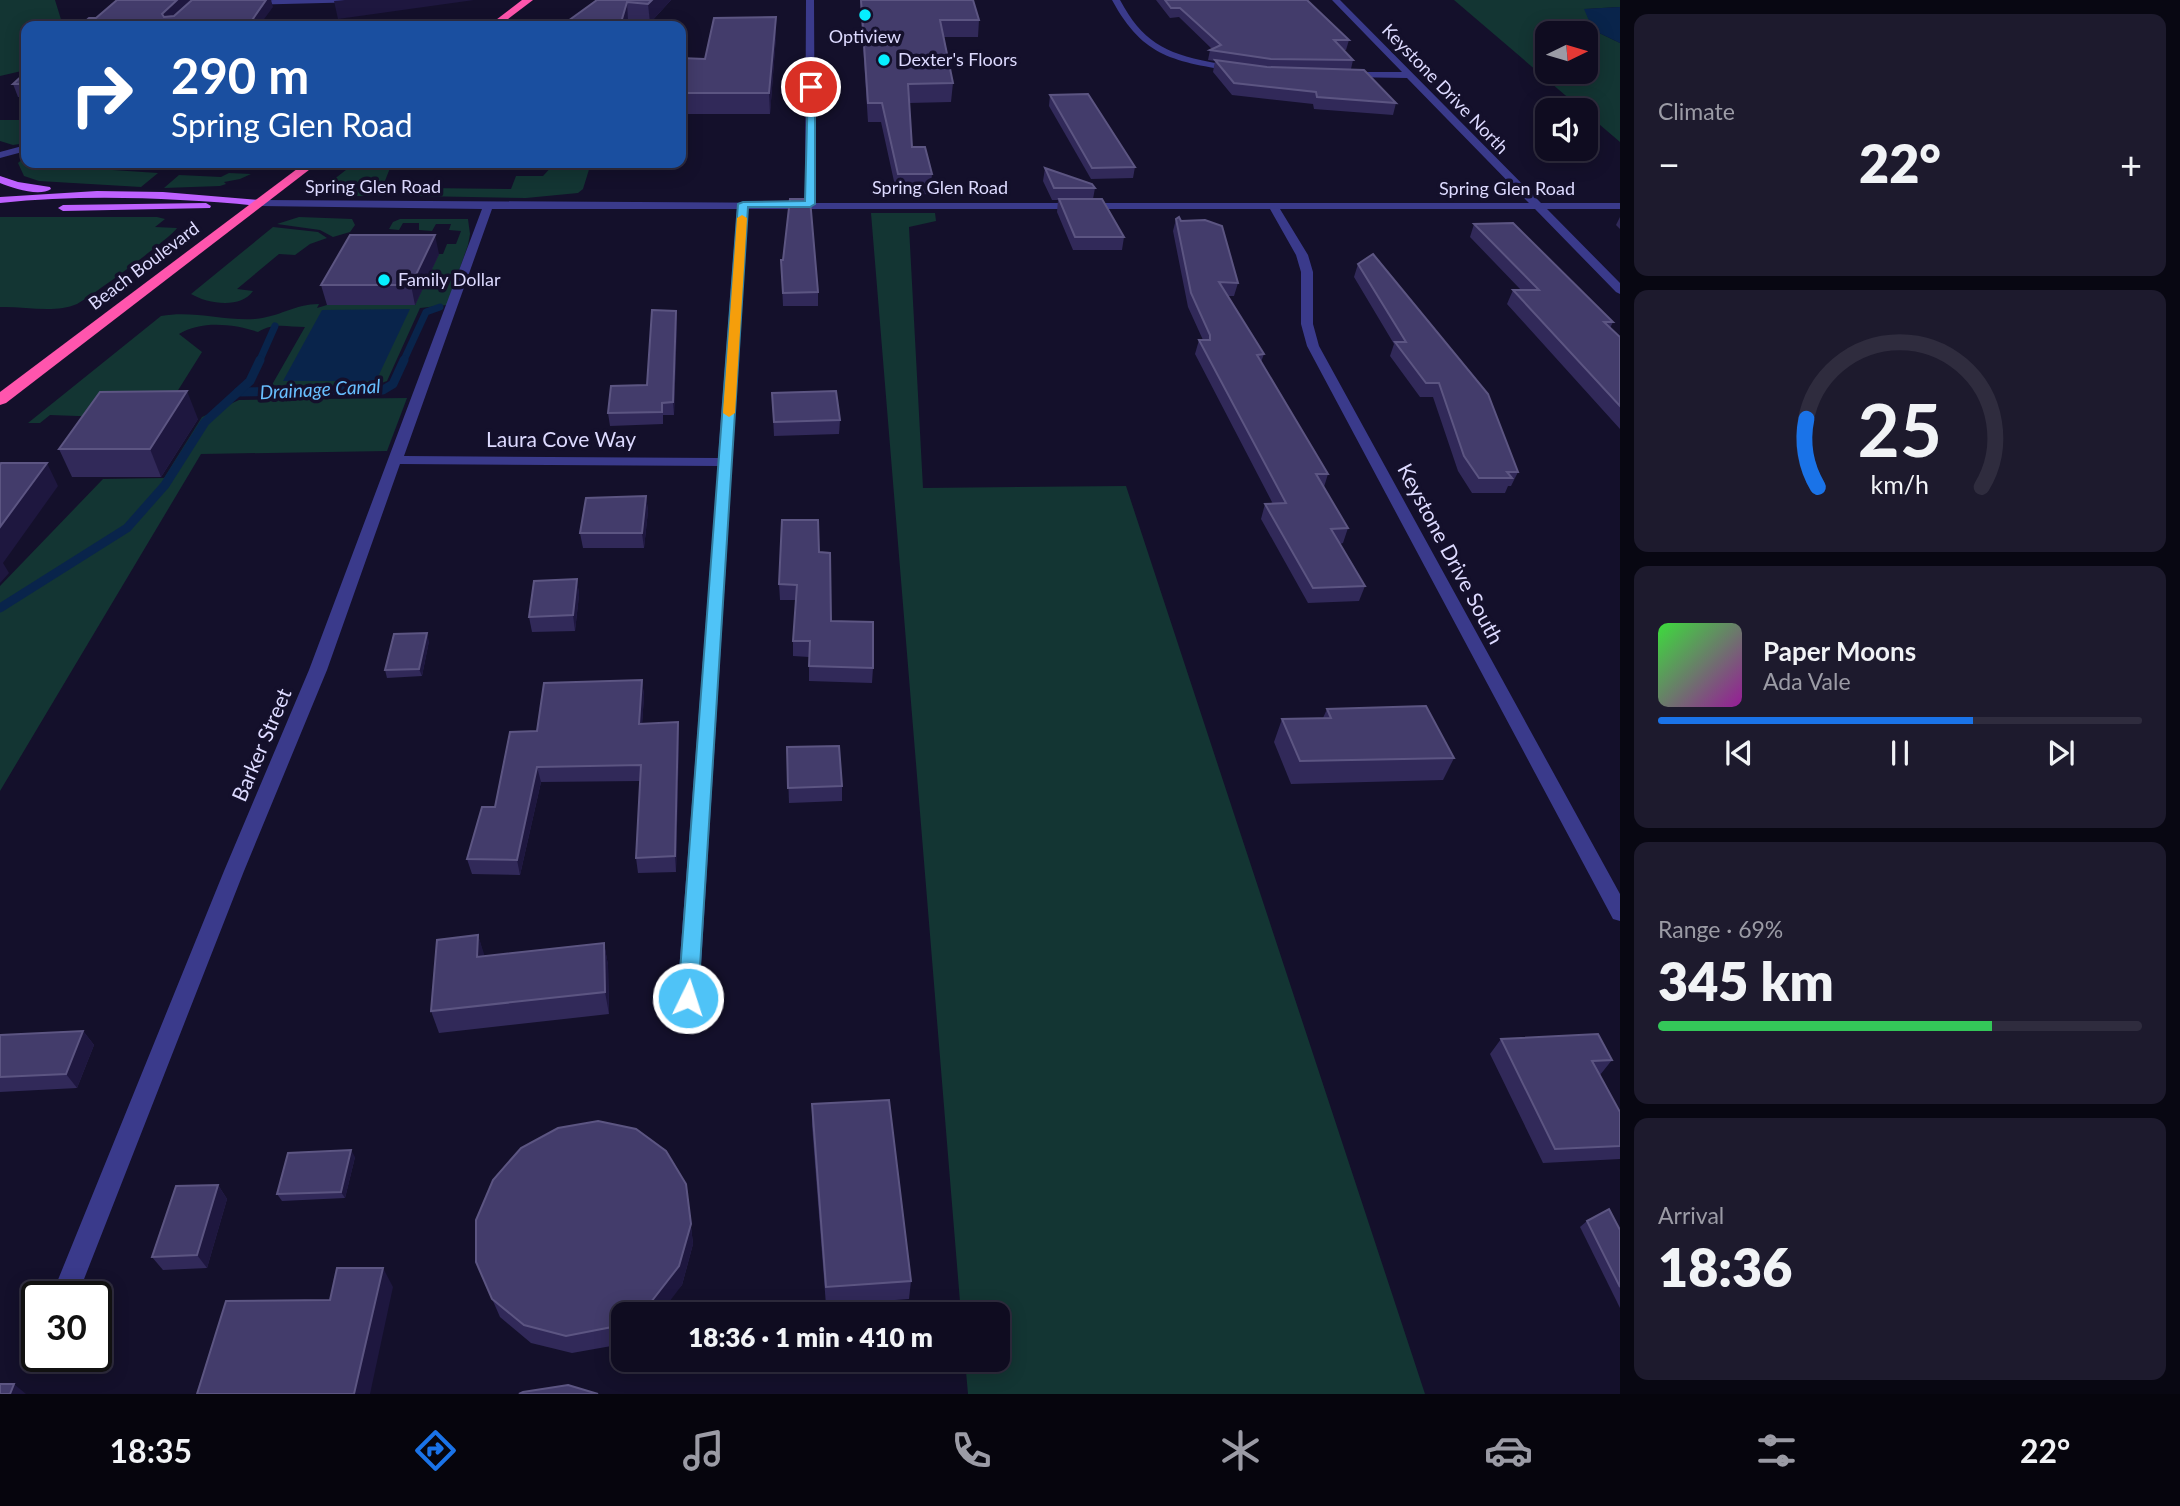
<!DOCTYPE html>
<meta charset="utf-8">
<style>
:root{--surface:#0f0c20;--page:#1d1a2d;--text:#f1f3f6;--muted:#9b9ba5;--line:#2f2c3e;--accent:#1a73e8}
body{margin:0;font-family:Lato,sans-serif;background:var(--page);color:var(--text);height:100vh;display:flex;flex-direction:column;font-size:26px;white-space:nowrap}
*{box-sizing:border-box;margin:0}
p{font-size:23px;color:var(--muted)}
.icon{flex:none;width:38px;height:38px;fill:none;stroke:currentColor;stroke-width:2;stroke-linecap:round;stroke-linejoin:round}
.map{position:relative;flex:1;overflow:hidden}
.drawer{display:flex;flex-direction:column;gap:14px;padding:14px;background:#080712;width:560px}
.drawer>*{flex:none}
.top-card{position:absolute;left:21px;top:21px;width:665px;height:147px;border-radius:14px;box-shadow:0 4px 18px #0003,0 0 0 2px var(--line);background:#1a4fa0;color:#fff;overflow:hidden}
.needle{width:46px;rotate:85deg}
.fabs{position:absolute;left:1535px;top:21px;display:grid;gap:14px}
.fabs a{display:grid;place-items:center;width:63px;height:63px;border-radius:14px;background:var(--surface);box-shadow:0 4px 18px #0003,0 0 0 2px var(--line);font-size:35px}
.speed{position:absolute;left:21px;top:1281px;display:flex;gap:14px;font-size:35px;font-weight:700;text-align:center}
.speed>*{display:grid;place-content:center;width:91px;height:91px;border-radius:50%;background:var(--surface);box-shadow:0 4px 18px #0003,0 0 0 2px var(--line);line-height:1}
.speed .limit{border:4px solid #111;border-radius:10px;background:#fff;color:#111}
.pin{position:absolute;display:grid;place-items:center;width:60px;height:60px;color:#fff;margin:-30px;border:4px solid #fff;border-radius:50%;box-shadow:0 2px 7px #0007}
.me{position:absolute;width:77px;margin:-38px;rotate:4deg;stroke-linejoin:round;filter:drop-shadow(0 0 5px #0008)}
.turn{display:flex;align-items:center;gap:24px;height:147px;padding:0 35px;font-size:32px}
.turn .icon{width:91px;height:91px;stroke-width:2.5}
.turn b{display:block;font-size:49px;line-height:60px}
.big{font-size:52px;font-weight:800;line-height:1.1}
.drawer .tile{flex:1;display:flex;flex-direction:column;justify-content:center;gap:10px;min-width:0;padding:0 24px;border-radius:14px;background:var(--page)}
.drawer .dial{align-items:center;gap:0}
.dial svg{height:182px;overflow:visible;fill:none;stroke:var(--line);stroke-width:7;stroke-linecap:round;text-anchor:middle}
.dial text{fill:var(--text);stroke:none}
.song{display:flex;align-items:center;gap:21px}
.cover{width:84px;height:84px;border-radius:10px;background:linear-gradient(135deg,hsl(120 70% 55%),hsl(300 70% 35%))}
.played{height:7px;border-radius:4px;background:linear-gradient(90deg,var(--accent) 65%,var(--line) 65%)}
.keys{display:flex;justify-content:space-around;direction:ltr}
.heat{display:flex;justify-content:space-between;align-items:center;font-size:38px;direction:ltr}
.charge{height:10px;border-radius:5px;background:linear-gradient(90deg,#34c759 69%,var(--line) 0)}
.trip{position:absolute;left:611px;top:1302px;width:399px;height:70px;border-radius:14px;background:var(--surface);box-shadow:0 4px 18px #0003,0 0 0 2px var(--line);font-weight:800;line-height:70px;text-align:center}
.tabs{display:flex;height:112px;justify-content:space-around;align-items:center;background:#06050d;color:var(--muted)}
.tabs .icon{width:49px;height:49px}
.tabs .active{color:var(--accent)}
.tabs b{font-size:32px;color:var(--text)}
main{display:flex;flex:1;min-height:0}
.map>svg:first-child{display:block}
.green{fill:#133533;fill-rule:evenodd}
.water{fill:#09244b}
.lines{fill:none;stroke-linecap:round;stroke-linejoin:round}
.stream-far1{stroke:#09244b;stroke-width:7}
.stream{stroke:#09244b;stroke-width:9}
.minor{fill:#3a3a8b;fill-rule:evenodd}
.major{fill:#be61ff;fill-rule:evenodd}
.highway{fill:#ff55ad;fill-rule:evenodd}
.wall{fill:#312959}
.shaded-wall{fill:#1e173f}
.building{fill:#433c6b;stroke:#5c5582;stroke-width:2}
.route{fill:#4fc3f7;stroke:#337fa1;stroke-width:2}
.slow{fill:#f59e0b}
.poi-dot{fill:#06efff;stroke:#14102b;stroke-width:2.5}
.labels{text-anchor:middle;stroke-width:7;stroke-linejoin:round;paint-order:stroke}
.far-poi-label{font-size:18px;fill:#dddaff;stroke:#14102b;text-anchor:start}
.far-street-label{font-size:18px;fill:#dddaff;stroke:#14102b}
.far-water-label{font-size:19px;font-style:italic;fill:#68bfff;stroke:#14102b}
.street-label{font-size:21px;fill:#dddaff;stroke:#14102b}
</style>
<main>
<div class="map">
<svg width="1620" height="1394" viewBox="0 0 1620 1394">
<rect width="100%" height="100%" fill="#14102b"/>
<g class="green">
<path d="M0 0H55L63 26H26V70L0 76Z"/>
<path d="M1454 0H1620V7L1585 9 1593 30 1620 43V142ZM1547 33H1586V72H1547Z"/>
<path d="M0 120H26V143L13 145 0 141Z"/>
<path d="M26 156V163H56L67 167 158 173 141 187 39 181 24 176 18 163Z"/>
<path d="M355 163H392L379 196H327L330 188 324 187Z"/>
<path d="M555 163H591L583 189 578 193 526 198 417 196 418 192 428 188 511 189 516 176H543Z"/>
<path d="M229 173 251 174 240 179 224 182 226 184 220 186 164 188 179 175 221 177Z"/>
<path d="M871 213H935L936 221 909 227 923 488 1126 486 1425 1394H968L965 1360H998V1314H961Z"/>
<path d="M0 217H157L165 219 155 227 177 228C172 237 89 298 77 304 54 314 24 306 0 307Z"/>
<path d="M299 217 352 219 355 225 350 232 333 237 320 230 277 224Z"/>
<path d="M400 219H468L470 234 468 245 447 305 420 308 387 381 373 386 275 387 272 386 273 383 305 327C287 327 274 322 258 332 235 324 201 320 179 334L202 352 160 419 50 415 40 423H28L161 316C193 310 223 321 255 319 279 317 295 304 319 304L317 308 327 305H415L439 254H443L447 244H456L461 231 449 230 451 224H436L432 231 419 230V223H403L399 230 389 229 393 222Z"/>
<path d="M273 227 318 232 327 238 310 244 295 255 279 254 237 289 253 291C241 309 208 304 191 294Z"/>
<path d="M407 398 387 451 201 454 0 791V586L103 479 164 478 202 417 239 400Z"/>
</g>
<g class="water">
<path d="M1620 7V43L1593 30 1584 9Z"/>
<path d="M410 309 376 381H283L322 310Z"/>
</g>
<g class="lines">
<g class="stream-far1">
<path d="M259 362 275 326"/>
<path d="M403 362 426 312 440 307"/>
</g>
<g class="stream">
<path d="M238 392 383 390 393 384 404 360"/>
<path d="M0 608 127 528 165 485 205 422 250 381 260 360"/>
</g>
<g class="minor">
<path d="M367 0 363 2 247 5 243 3 273 0Z"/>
<path d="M806 0H814L815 203H1529L1407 78 1345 77V73L1348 72H1402L1332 0H1340L1541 203H1620V209H1547L1620 283V294L1616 292 1535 209H1280L1308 255 1313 272V324L1319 346 1620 894V921L1613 919 1307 346 1301 324V272L1296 255 1270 209H748L699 997 696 1004 688 1006 680 1004 677 997 718 466 400 464 327 670 244 871 77 1297H51L224 871 309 670 482 209 260 206 255 203 260 200 805 203ZM492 209H737L718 458 404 456Z"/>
<path d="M1112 0H1120C1142 41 1164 53 1210 62 1220 64 1233 64 1241 69L1237 72C1175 61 1144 59 1112 0Z"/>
<path d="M26 145V151L0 158V152Z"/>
</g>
<g class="major">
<path d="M0 176 18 182 50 187 51 189C39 197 13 188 0 183Z"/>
<path d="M97 191 163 192 260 200 265 203 260 206C173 198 87 194 0 203V197Z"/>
<path d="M206 203 211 206 210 208 63 211 58 208 63 205Z"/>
</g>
<g class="highway">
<path d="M522 0H533L499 26H488Z"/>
<path d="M305 163H318L6 403 0 405V392Z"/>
</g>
</g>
<g class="wall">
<path d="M597 0H671L650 23 628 20 627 26H546H561Z"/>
<path d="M860 0H973L979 20 978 37H944L953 83 951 102 909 103 912 147 932 174 930 194 897 195 881 122H868Z"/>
<path d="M1156 0H1307L1349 40 1346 50H1343L1353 60 1351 69 1396 103 1393 115 1314 109 1313 104 1232 95 1213 72 1215 61 1208 60 1210 50 1212 49 1179 17 1170 18Z"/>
<path d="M776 17V36L770 114H681V58L705 59Z"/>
<path d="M26 72V97H18L13 84Z"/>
<path d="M1050 95 1135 167 1133 178 1091 179 1049 106Z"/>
<path d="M1045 168 1095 188 1093 199 1124 237 1122 250H1073L1057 212 1058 200H1052L1043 181Z"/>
<path d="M1620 217V229L1616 225Z"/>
<path d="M1176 219 1181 221 1238 283 1234 296H1228L1264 354 1261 362 1328 474 1324 487 1348 528 1343 543 1340 544 1365 586 1359 601 1308 603 1261 519 1265 504H1273L1195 354 1199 340H1203L1188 307 1173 231Z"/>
<path d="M1474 224 1613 322 1610 328 1620 337V429L1507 304 1513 290H1521L1470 237Z"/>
<path d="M439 254 415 305H327L321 285Z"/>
<path d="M781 260 818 292V306H783Z"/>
<path d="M1358 264 1518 472 1511 486H1508L1505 493H1472L1458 471 1433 397H1420L1390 356 1394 344 1354 277Z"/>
<path d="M676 311 677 322 674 415H663V424L610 426 608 413 647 385Z"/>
<path d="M772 393 840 420 839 434 774 436Z"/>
<path d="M198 419 161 477H72L59 449Z"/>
<path d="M646 496 648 511 644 548H583L580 533Z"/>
<path d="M819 552 831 621 873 668 872 683 809 681V657L793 656V641L796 600H780L779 584Z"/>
<path d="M577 579 579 595 575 631 532 632 529 617Z"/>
<path d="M429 641 422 676 387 678 385 670Z"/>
<path d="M642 680 644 696 642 724 678 722 679 738 676 872 638 873 636 858 640 781 541 782 520 875 472 874 467 859 537 731Z"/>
<path d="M1327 709 1454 758 1443 780 1291 784 1274 742 1282 719 1323 718Z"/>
<path d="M787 747 842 786V801L789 803Z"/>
<path d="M478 935 484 956 604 943 608 965 609 1014 439 1033 431 1011Z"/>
<path d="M83 1031 94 1045 77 1088 0 1092V1035Z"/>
<path d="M1501 1039 1612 1060 1600 1075 1620 1112V1159L1543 1163 1490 1054Z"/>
<path d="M812 1104 911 1281 909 1299 826 1305 812 1125Z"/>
<path d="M355 1157 345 1198 282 1201 277 1194Z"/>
<path d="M686 1184 693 1244 682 1285 617 1345 572 1353 531 1343 500 1317 476 1262Z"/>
<path d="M218 1185 227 1199 207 1268 163 1270 152 1257Z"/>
<path d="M1587 1221 1620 1230V1308L1580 1227Z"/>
</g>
<g class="shaded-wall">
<path d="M177 0H194L165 26 162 14Z"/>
<path d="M266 0H271L273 7 259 26H248Z"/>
<path d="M345 0H474L338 19 334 1Z"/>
<path d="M652 0H671L650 23 648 4Z"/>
<path d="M627 2 628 20 627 26H620Z"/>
<path d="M776 17V36L770 114 769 93Z"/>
<path d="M435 235 439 254 415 305 411 285Z"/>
<path d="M676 311 677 322 674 415 673 402Z"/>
<path d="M187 391 198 419 161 477 150 449Z"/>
<path d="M47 463 58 486 3 563 9 573 0 583V527Z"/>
<path d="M646 496 648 511 644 548 642 533Z"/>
<path d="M577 579 579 595 575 631 573 615Z"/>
<path d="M427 633 429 641 422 676 419 669Z"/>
<path d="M642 680 644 696 641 739 639 724Z"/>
<path d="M678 722 679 738 676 872 675 856Z"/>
<path d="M537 767 541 782 520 875 517 860Z"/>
<path d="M478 935 485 957H477Z"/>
<path d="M604 943 608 965 609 1014 605 992Z"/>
<path d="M83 1031 94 1045 77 1088 66 1074Z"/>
<path d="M351 1150 355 1157 345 1198 341 1192Z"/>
<path d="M686 1184 693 1244 682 1285 660 1314H632Z"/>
<path d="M218 1185 227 1199 207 1268 197 1255Z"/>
<path d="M383 1268 393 1287 370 1394H354Z"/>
<path d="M623 1320V1341L617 1345 612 1327Z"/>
<path d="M14 1384 26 1394H10Z"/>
</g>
<g class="building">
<path d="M117 0H177L162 14 164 17 174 16 192 0H266L248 26H80L89 18H96Z"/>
<path d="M597 0H652L648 4 627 2 620 26H546H561Z"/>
<path d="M861 0H973L979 20H940L953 83 908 84 912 147H925L932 174H898L882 103H868Z"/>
<path d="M1165 0H1307L1349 40H1334L1353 60 1271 59 1210 50 1221 45 1180 8H1171Z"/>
<path d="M776 17 769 93H681V58L705 59 714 18Z"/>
<path d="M1215 60 1267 67 1364 70 1396 103 1317 97 1316 92 1234 83Z"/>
<path d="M26 72V84H13Z"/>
<path d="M1088 94 1135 167 1092 168 1050 95Z"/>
<path d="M1045 168 1092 184 1095 188H1054Z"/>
<path d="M790 199H810L818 292 783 293 781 260H783Z"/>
<path d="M1059 199H1102L1124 237H1075Z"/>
<path d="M1179 217 1181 221 1205 220 1222 226 1238 283 1219 282 1264 354 1257 355 1328 474H1316L1348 528 1331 529 1365 586 1313 588 1265 504 1286 503 1199 340H1210V335L1191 293 1176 219Z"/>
<path d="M1513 223 1613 322H1604L1620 337V406L1513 290H1539L1474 224Z"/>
<path d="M350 235H435L411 285H321Z"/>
<path d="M1373 254 1488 394 1518 472H1507L1512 478H1479L1464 456 1439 383H1426L1395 342H1406L1358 264Z"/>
<path d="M652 310 676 311 673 402 662 403V412L608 413 611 386 647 385Z"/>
<path d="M187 391 150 449H59L100 392Z"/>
<path d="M836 391 840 420 774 422 772 393Z"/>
<path d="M1 463H47L0 527V465Z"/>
<path d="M646 496 642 533H580L586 498Z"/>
<path d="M782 520H818L819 552 830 553 831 621 873 622V668L809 666 810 641H793L797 585 779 584Z"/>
<path d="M577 579 573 615 529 617 534 581Z"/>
<path d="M427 633 419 669 385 670 394 634Z"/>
<path d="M642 680 639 724 678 722 675 856 636 858 641 765 537 767 517 860 467 859 482 807H495L510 732 537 731 544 683Z"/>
<path d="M1426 706 1454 758 1300 761 1282 719 1331 718 1327 709Z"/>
<path d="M839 746 842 786 788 788 787 747Z"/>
<path d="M478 935 477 957 604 943 605 992 431 1011 437 940Z"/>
<path d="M83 1031 66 1074 0 1077V1035Z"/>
<path d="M1598 1034 1612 1060 1592 1061 1620 1112V1146L1555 1149 1501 1039Z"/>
<path d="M889 1100 911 1281 826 1287 812 1104Z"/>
<path d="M598 1121 636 1129 666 1151 686 1184 691 1224 679 1266 651 1302 632 1314H623V1320L612 1327 566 1336 524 1325 492 1299 476 1262V1220L493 1180 521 1148 558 1128Z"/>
<path d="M351 1150 341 1192 277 1194 288 1153Z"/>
<path d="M218 1185 197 1255 152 1257 176 1186Z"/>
<path d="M1609 1209 1620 1230V1287L1587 1221Z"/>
<path d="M337 1268H383L354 1394H197L226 1301 330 1300Z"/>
<path d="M0 1384H14L10 1394H0Z"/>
<path d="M568 1385 598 1394H519L523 1392Z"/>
</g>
<path class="route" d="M808 86 815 87V204L810 207H748L698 998 695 1004 688 1006 681 1004 678 998 738 204 743 202 805 201Z"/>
<path class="slow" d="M742 215 747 218 735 413 729 417 723 413 737 218Z"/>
<g class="poi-dot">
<circle cx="865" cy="15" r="7"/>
<circle cx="884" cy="60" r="7"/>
<circle cx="384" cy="280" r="7"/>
</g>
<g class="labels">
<g class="far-poi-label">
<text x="865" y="43" text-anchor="middle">Optiview</text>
<text x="898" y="66">Dexter's Floors</text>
<text x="398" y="286">Family Dollar</text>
</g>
<g class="far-street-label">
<text transform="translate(1445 89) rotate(46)" y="6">Keystone Drive North</text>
<text x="373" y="193">Spring Glen Road</text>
<text x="940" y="194">Spring Glen Road</text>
<text x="1507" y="195">Spring Glen Road</text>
<text transform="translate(144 266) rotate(-37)" y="6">Beach Boulevard</text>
</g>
<g class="far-water-label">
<text transform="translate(320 389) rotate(-3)" y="7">Drainage Canal</text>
</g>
<g class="street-label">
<text x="561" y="447">Laura Cove Way</text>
<text transform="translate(1450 554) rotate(62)" y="7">Keystone Drive South</text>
<text transform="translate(262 745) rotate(-67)" y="7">Barker Street</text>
</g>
</g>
</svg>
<div class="fabs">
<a><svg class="needle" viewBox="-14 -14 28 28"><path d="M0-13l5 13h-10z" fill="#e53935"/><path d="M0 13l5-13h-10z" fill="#9b9ba5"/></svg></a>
<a><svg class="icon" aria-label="sound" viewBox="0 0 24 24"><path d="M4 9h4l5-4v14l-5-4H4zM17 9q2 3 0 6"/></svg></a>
</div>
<div class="speed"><div class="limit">30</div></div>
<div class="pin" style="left:811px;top:87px;background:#d93025"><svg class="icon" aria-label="arrive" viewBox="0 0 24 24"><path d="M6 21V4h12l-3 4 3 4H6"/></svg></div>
<svg class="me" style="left:688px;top:998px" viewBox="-20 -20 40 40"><circle r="17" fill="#4fc3f7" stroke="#fff" stroke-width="3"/><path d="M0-11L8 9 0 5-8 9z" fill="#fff"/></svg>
<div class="trip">18:36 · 1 min · 410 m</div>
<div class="top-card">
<div class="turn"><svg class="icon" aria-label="right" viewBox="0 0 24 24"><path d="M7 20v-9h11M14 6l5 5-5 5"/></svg><div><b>290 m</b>Spring Glen Road</div></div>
</div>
</div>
<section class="drawer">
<div class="tile"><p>Climate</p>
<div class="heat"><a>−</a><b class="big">22°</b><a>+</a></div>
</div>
<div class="tile dial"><svg viewBox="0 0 100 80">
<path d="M14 69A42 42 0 1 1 86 69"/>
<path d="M14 69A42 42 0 0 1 9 39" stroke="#1a73e8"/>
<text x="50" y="56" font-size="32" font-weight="700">25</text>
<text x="50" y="72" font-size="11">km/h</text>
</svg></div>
<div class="tile">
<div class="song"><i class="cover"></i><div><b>Paper Moons</b><p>Ada Vale</p></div></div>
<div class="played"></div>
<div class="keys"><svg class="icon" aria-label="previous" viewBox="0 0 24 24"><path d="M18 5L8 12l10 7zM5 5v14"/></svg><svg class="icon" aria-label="pause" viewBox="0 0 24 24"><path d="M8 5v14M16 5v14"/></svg><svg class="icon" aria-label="next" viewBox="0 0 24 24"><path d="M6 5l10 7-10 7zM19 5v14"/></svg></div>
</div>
<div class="tile"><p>Range · 69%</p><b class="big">345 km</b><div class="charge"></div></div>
<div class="tile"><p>Arrival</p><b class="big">18:36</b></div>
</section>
</main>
<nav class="tabs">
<b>18:35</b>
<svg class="icon active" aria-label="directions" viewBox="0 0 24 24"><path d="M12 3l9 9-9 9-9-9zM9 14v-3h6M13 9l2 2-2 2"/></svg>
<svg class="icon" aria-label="music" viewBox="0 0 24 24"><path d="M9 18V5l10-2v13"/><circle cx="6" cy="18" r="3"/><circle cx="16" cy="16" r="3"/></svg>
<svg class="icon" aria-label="phone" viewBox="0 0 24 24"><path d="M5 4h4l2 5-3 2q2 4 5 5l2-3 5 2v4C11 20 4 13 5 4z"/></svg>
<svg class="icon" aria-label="climate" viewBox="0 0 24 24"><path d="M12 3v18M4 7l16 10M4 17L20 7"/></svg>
<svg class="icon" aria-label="car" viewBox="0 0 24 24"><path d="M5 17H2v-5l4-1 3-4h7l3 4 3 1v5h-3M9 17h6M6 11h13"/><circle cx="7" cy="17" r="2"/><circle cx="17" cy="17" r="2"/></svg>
<svg class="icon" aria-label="filters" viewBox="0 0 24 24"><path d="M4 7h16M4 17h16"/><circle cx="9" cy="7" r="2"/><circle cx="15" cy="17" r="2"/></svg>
<b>22°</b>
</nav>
